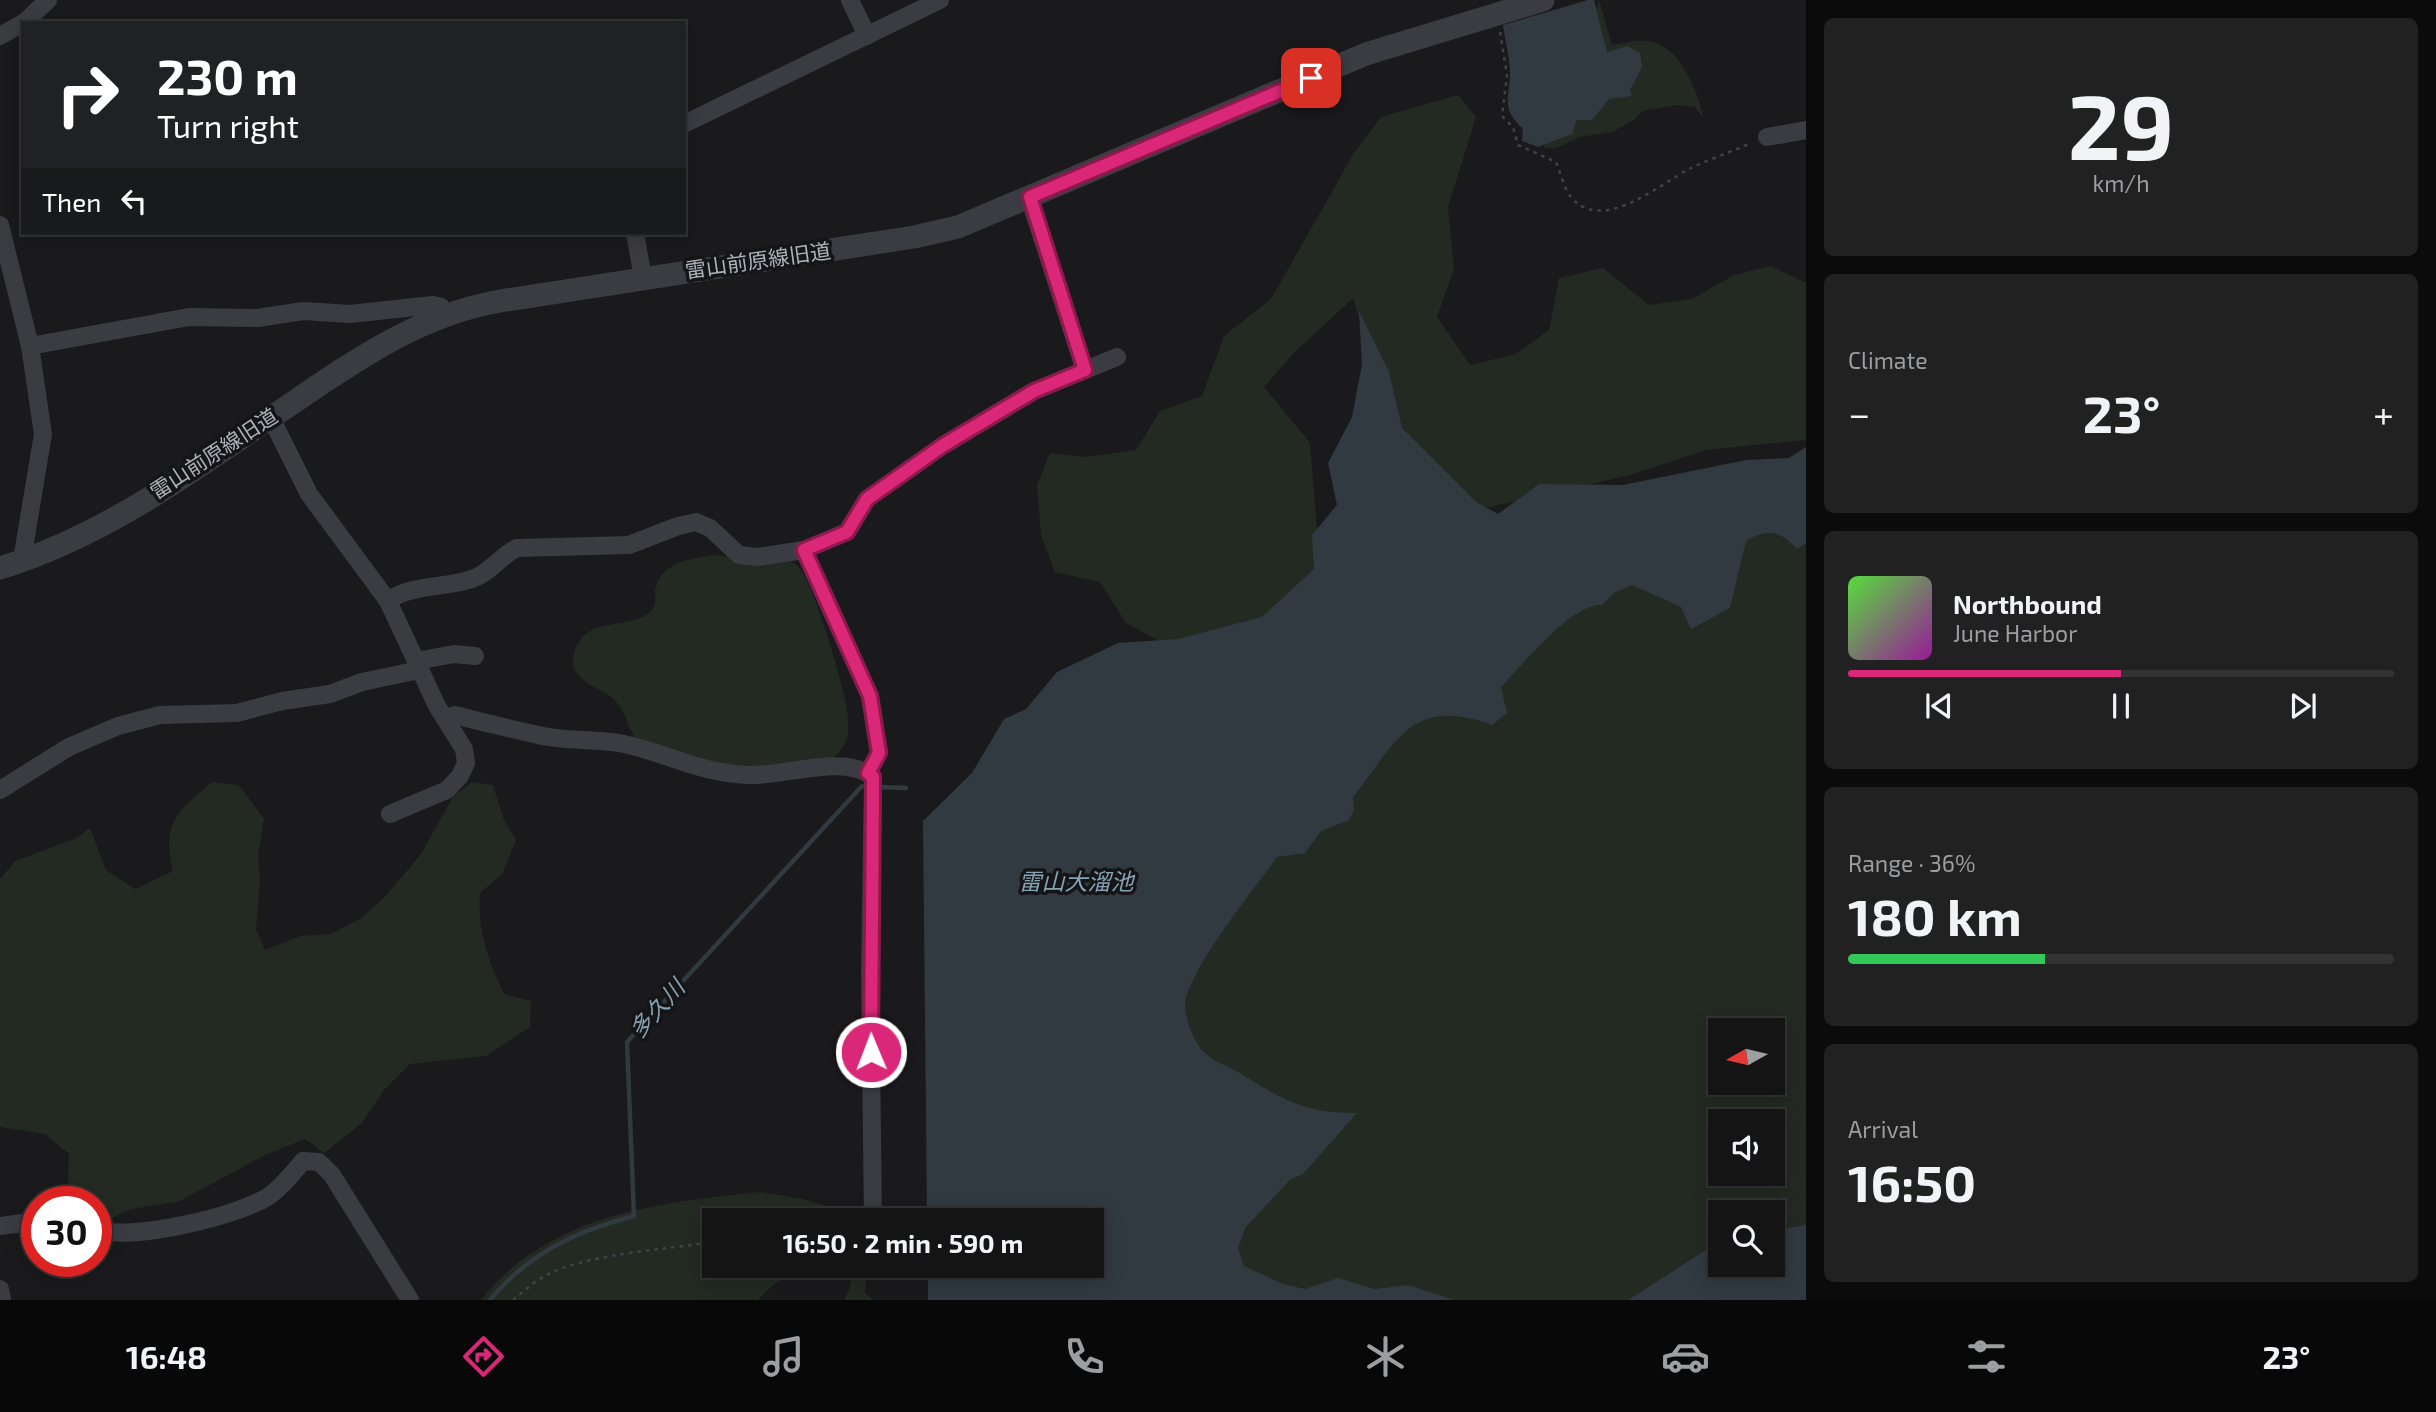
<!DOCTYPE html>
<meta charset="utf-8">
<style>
:root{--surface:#141415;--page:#212122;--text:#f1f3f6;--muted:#9d9ea0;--line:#333334;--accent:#db2777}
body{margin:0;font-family:"Exo 2","Noto Sans JP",sans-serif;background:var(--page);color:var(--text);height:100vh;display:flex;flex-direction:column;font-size:26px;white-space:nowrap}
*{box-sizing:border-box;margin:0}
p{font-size:23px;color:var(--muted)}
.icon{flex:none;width:38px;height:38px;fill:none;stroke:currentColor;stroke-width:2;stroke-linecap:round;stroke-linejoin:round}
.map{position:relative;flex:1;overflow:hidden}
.details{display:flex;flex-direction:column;gap:18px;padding:18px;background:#0b0b0c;width:630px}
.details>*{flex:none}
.hud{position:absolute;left:21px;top:21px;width:665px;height:214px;border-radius:0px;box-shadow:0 4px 18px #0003,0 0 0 2px var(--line);background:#202124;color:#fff;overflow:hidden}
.needle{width:46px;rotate:262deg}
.buttons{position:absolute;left:1708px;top:1018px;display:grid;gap:14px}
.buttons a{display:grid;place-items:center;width:77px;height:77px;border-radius:0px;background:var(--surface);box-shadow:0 4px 18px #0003,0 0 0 2px var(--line);font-size:35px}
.speed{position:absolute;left:21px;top:1186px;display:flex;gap:14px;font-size:35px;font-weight:700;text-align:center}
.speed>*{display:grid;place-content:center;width:91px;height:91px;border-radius:50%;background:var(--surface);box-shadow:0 4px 18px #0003,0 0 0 2px var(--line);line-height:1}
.speed .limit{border:10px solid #d22;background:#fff;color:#111}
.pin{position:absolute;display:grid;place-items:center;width:60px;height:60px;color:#fff;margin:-30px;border-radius:14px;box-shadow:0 4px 10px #0006}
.me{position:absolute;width:77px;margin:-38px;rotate:359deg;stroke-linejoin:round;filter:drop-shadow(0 0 5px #0008)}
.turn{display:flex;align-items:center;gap:24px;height:147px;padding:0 21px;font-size:32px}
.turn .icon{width:91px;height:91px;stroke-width:2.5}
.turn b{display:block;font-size:49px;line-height:60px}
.then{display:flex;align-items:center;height:66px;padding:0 21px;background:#0003;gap:14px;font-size:26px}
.big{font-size:52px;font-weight:700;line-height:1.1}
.details .tile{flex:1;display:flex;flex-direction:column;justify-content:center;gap:10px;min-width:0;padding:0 24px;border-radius:10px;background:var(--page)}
.details .dial{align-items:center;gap:0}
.dial b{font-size:91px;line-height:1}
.song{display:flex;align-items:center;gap:21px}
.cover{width:84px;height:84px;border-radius:10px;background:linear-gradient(135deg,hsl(110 70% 55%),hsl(300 70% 35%))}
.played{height:7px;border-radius:4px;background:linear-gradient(90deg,var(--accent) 50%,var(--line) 50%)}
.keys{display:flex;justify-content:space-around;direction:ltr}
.heat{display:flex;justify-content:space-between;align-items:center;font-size:38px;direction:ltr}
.charge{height:10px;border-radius:5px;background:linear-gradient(90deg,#34c759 36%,var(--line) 0)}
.trip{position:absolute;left:702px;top:1208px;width:402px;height:70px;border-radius:0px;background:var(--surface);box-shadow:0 4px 18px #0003,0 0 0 2px var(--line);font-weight:700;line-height:70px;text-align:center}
.tab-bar{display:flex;height:112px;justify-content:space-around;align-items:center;background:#080808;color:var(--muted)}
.tab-bar .icon{width:49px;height:49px}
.tab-bar .selected{color:var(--accent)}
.tab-bar b{font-size:32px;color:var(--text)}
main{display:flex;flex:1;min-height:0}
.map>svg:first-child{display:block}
.green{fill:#222a22;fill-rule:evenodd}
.water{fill:#303a40}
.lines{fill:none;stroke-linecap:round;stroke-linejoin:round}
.stream{stroke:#303a40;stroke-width:4.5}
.path{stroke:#414348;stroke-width:2.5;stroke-dasharray:3.5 5;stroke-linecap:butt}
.minor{stroke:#3b3c41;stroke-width:18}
.tertiary{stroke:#3b3c41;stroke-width:23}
.route-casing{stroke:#8e194d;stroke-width:18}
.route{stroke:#db2777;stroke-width:12}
.labels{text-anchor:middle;stroke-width:7;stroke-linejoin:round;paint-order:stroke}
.street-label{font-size:21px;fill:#adb3bb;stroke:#151517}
.water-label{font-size:23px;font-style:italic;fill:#85a3b4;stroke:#151517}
</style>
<main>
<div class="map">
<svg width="1806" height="1300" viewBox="0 0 1806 1300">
<rect width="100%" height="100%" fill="#1a1a1c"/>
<g class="green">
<path d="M1599 0 1612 45C1625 43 1643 38 1656 43 1683 53 1698 94 1704 119L1695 107 1677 105 1642 111 1634 120 1612 132 1580 137 1556 148H1545L1541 141 1569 129 1582 117 1605 58 1594 17Z"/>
<path d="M1458 95 1476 117 1448 207 1454 269 1437 317 1470 365 1516 354 1549 330 1559 278 1603 268 1649 305 1692 299 1734 275 1771 266 1806 283V440L1706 450 1630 475 1477 510 1394 430 1353 298 1294 353 1264 387 1310 443 1321 579 1274 622 1182 653 1126 623 1100 582 1055 572 1041 535 1037 485 1050 453 1086 457 1136 450 1160 411 1202 396 1224 336 1271 299 1354 153 1381 117Z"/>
<path d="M1779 518 1806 531V1234L1773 1238V1213H1720V1256L1647 1300H1358L1266 1289 1229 1260 1188 1058 1178 987 1248 877 1399 722 1491 684 1563 611ZM1720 1031H1773V1083H1720ZM1720 1122H1773V1174H1720Z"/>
<path d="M713 555C732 558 782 554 797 565 811 575 843 683 846 704 848 716 851 734 844 745 837 757 827 763 814 764 757 771 683 795 639 743 626 728 627 707 608 695 590 684 562 675 577 645 591 616 632 630 651 611 657 605 655 598 655 591 659 563 689 559 713 555Z"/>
<path d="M212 782 239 785 264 819 258 856 260 882 256 929 265 950 300 936 331 934 360 919 384 898 421 854 453 797 472 782 493 785 504 820 516 840 502 874 480 893C477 931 489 961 504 994L531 1001 530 1027 486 1056 410 1064 384 1090 362 1123 324 1153 305 1139 265 1155 180 1201 127 1210 100 1226 96 1224V1202H67L69 1154 45 1134 0 1127V879L15 861 77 838 90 828 106 870 135 889 173 871C161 823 178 811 212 782Z"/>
<path d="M759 1192C791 1197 821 1198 848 1220H714V1265H868L865 1293 874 1300H845C849 1288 855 1280 845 1270 808 1266 783 1271 758 1300H481C550 1214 656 1203 759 1192Z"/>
</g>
<g class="water">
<path d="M1588 0H1594L1607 52 1627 46 1640 53 1642 67 1630 90 1632 96 1609 99 1592 120H1577L1572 134 1538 147 1522 141 1523 129C1501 108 1509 100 1510 74 1510 58 1505 41 1503 25Z"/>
<path d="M1359 311 1389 372 1402 428 1476 502 1498 514 1539 484 1623 485 1746 460 1789 458 1806 447V543L1797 549C1781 531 1768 528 1746 541L1730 608 1691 629 1681 607 1632 585 1614 593 1602 605C1572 603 1522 665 1501 687L1507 713 1492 725C1411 696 1398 740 1353 797L1354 810 1349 820 1321 831 1305 853 1277 857C1255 888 1186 972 1185 1006 1185 1019 1194 1041 1202 1050 1213 1062 1225 1064 1238 1072 1282 1099 1303 1113 1357 1113L1303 1174 1290 1180 1245 1228 1238 1248 1244 1266 1283 1284 1305 1289 1338 1278 1375 1289 1408 1285 1454 1300H928V1265H1092V1220H927L923 821 972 773 1004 719 1026 709 1057 672 1118 643 1178 639 1262 617 1314 569 1312 535 1337 505 1328 463 1352 417 1362 364Z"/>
<path d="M1806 1225V1300H1628L1720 1241V1265H1773V1230Z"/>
</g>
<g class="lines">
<g class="stream">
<path d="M879 787 906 788"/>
<path d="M490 1300C529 1253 576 1231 634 1216L627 1042 862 786 870 787"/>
</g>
<g class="path">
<path d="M1500 32 1507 75 1502 116 1513 127 1518 145 1556 162C1560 172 1564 188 1571 197 1602 235 1661 183 1691 168 1710 159 1731 152 1751 143"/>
<path d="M513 1300C524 1291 535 1281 548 1274 590 1254 666 1249 714 1242"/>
</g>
<g class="minor">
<path d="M850 0 867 36"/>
<path d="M24 23 48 0"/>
<path d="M0 36 23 23"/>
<path d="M684 124 940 0"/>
<path d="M1767 137 1806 130"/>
<path d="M1029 197 1085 370"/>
<path d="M0 225 30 346 43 434 23 554 25 560"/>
<path d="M635 233 643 278"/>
<path d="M30 346 189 317 258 318 303 311 350 314 433 305 441 307 444 315"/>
<path d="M271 418 309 494 388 601 437 706 464 749 466 763 460 776 447 790 390 814"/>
<path d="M804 550 870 696 879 753 868 773"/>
<path d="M388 601C411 584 446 588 472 579 490 573 500 556 517 548L629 545 678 526 696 522 710 528 739 555 758 557 804 550 847 532 867 499 942 446 1034 391 1117 357"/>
<path d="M416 661 454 654 475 656"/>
<path d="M447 720 455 715C482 722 511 729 538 735 566 742 596 738 624 744 669 754 700 773 748 775 784 777 844 753 873 777L870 971 873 1220"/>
<path d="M0 790 69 747 118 726 160 715 237 713 282 701 330 694 362 682 419 670"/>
<path d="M0 1226 37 1221"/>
<path d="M96 1229C129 1242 239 1216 269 1196 282 1187 293 1173 303 1161L319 1162 332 1175 410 1300"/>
<path d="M0 1289 2 1300"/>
</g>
<path class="tertiary" d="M0 568C108 535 199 466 291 404 357 359 420 315 500 301L914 237 958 227 1366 54 1543 0"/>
</g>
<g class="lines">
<defs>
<path id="route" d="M871 1052 873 793V777L868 773 879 753 870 696 804 550 847 532 867 499 942 446 1034 391 1085 370 1030 197 1311 78"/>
</defs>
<use href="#route" class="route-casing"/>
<use href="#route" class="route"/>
</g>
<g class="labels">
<g class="street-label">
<text transform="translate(758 261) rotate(-8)" y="7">雷山前原線旧道</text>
<text transform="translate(214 454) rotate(-33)" y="7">雷山前原線旧道</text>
</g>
<g class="water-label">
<text x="1076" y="890">雷山大溜池</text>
<text transform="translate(657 1009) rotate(-48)" y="8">多久川</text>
</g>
</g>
</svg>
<div class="buttons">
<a><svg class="needle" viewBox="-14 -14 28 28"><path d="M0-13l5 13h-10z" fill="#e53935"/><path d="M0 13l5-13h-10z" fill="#9d9ea0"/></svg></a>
<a><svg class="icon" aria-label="sound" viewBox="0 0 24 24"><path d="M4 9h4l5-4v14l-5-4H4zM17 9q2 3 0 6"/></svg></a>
<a><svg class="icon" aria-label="search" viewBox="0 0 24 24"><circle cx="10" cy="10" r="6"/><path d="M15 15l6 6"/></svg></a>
</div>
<div class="speed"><div class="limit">30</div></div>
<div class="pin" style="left:1311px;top:78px;background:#d93025"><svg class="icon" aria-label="arrive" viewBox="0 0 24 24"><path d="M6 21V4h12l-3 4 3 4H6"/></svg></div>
<svg class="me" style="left:871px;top:1052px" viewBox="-20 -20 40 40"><circle r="17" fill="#db2777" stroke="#fff" stroke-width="3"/><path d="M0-11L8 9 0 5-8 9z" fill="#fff"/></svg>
<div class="trip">16:50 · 2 min · 590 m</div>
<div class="hud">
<div class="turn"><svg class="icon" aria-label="right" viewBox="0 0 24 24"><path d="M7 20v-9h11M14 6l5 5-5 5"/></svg><div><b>230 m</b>Turn right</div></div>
<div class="then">Then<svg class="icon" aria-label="left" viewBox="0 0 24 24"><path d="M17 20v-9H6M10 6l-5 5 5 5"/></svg></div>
</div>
</div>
<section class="details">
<div class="tile dial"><b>29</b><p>km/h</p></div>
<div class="tile"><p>Climate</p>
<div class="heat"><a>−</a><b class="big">23°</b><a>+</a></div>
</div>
<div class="tile">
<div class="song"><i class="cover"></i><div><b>Northbound</b><p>June Harbor</p></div></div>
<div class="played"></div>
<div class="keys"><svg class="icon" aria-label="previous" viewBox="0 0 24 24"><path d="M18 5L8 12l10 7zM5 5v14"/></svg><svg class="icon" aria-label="pause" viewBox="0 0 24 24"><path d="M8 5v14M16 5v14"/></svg><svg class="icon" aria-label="next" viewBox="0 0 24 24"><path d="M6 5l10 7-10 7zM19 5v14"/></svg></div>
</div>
<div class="tile"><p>Range · 36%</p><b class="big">180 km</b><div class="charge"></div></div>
<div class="tile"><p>Arrival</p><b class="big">16:50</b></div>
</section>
</main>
<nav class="tab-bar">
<b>16:48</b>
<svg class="icon selected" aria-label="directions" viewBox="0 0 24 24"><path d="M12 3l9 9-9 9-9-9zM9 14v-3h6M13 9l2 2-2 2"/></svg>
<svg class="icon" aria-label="music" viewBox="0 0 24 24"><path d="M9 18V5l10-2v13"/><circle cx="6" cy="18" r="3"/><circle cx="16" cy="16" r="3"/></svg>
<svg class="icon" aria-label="phone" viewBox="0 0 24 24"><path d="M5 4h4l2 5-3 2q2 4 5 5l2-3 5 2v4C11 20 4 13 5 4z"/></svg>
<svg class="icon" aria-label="climate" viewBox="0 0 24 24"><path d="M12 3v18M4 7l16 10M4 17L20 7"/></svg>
<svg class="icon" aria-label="car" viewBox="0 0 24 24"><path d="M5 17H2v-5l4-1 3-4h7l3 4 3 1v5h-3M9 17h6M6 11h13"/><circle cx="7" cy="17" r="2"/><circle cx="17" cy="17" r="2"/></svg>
<svg class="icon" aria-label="filters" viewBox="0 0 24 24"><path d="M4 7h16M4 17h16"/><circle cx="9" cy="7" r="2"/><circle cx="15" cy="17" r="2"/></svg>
<b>23°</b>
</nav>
